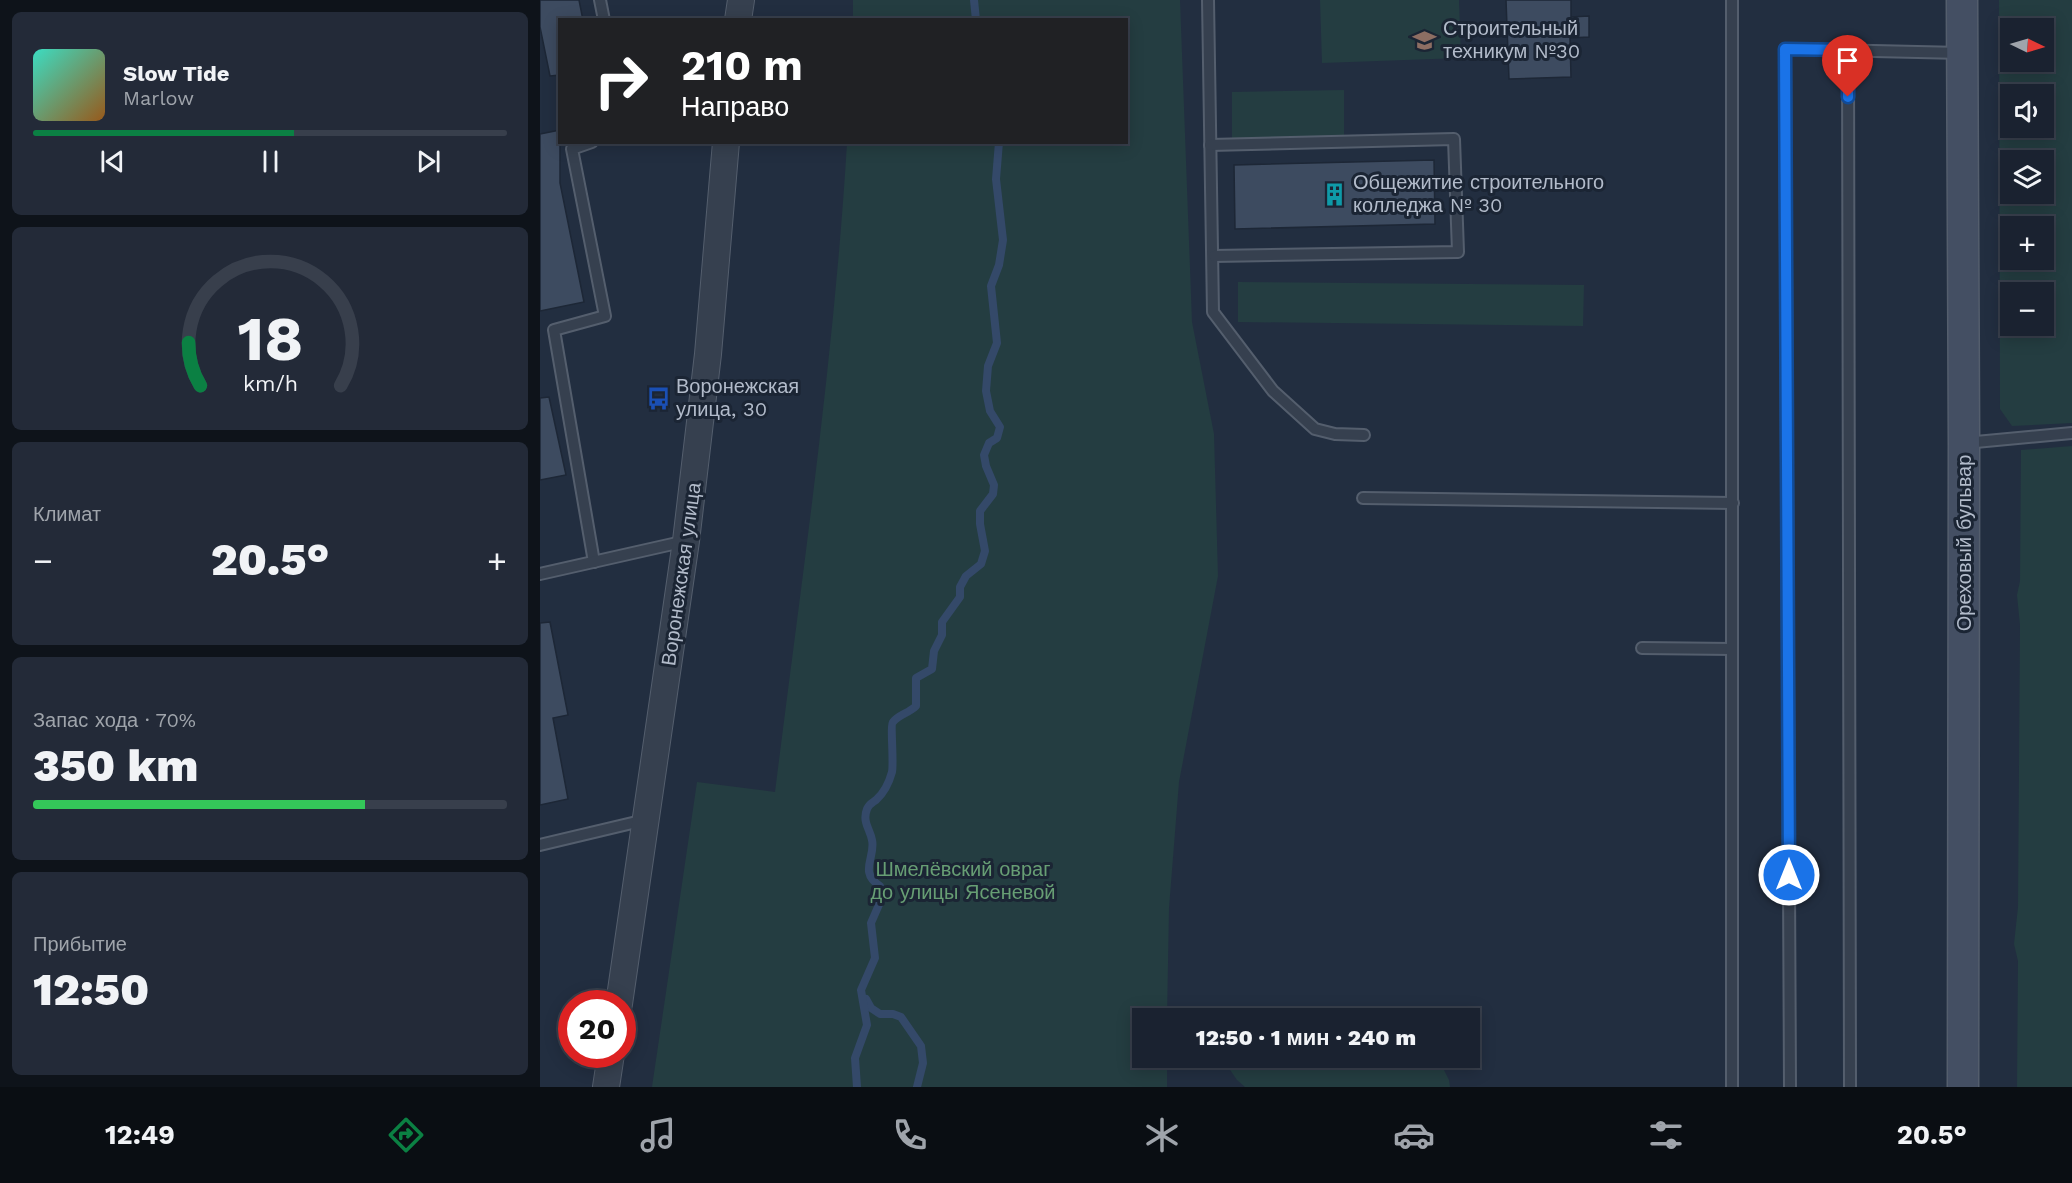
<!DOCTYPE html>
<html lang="ru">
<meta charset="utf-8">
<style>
:root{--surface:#1a2230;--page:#232a38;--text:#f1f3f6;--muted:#9fa4ab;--line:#383f4c;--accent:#0b8043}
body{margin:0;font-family:"Work Sans",sans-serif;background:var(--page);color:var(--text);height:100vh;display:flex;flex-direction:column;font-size:22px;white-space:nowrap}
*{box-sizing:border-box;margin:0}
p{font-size:20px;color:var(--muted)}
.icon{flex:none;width:33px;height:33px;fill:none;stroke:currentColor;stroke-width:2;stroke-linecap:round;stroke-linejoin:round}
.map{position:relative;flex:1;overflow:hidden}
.side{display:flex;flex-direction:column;gap:12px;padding:12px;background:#0e131a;width:540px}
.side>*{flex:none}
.banner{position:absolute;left:18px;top:18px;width:570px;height:126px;border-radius:0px;box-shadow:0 3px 15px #0003,0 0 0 2px var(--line);background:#202124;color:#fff;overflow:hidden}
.needle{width:39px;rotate:95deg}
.controls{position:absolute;left:1460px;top:18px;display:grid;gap:12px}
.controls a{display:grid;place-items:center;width:54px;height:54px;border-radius:0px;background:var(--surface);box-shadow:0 3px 15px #0003,0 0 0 2px var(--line);font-size:30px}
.speed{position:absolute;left:18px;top:990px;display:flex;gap:12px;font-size:30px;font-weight:700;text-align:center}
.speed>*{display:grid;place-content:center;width:78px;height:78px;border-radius:50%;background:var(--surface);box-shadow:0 3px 15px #0003,0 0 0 2px var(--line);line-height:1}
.speed .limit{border:9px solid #d22;background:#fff;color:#111}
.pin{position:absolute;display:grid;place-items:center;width:51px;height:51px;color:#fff;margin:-62px -26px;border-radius:50% 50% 50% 0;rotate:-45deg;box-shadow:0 0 6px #0007}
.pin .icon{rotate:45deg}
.me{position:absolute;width:66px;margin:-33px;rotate:0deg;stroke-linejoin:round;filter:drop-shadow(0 0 4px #0008)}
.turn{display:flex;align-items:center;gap:21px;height:126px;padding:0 24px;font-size:27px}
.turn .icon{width:78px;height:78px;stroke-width:2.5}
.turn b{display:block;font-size:42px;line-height:51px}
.big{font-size:45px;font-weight:800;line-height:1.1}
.side .tile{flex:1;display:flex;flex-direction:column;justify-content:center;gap:9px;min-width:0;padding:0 21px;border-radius:9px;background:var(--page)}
.side .dial{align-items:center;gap:0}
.dial svg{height:156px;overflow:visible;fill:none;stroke:var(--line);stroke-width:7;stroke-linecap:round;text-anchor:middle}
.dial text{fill:var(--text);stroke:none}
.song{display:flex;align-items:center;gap:18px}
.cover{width:72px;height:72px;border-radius:9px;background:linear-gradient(135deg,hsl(170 70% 55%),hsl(30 70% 35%))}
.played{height:6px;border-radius:3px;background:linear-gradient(90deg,var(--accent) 55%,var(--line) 55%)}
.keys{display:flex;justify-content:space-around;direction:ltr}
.heat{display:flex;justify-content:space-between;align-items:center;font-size:33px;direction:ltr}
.charge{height:9px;border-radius:4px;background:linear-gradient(90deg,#34c759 70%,var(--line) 0)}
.trip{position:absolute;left:592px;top:1008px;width:348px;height:60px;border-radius:0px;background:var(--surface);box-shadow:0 3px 15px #0003,0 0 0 2px var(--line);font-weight:800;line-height:60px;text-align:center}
.menu{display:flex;height:96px;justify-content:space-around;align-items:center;background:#0a0e13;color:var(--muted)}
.menu .icon{width:42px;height:42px}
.menu .active{color:var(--accent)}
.menu b{font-size:27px;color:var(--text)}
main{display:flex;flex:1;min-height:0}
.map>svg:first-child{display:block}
.green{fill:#243d41;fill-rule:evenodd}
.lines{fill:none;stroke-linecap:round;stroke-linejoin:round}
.stream{stroke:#344969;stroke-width:8}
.building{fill:#3d4b60;stroke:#1d2736;stroke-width:1.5}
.service-casing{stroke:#545e6d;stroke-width:14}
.tertiary-casing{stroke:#545e6d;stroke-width:28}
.secondary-casing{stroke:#545e6d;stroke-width:33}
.service{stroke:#36404f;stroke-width:10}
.tertiary{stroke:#36404f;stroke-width:26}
.secondary{stroke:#444f63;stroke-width:30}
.route-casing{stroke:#114b97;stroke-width:15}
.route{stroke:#1a73e8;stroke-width:10}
.labels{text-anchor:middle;stroke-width:6;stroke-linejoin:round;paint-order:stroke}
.poi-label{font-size:20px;fill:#b2bbca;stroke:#1b2534;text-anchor:start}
.street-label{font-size:20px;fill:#b2bbca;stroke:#1b2534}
.park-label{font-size:20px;fill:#679e74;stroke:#1b2534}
</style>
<main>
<section class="side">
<div class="tile">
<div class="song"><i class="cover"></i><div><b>Slow Tide</b><p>Marlow</p></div></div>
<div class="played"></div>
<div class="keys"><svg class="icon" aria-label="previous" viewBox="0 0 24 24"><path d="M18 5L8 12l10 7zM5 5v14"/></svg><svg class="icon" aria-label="pause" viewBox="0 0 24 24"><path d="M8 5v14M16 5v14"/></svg><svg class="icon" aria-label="next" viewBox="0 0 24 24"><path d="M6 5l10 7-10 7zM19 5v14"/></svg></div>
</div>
<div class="tile dial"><svg viewBox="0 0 100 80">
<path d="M14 69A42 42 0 1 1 86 69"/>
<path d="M14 69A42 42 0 0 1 8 47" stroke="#0b8043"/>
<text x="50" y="56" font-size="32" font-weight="700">18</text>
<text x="50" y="72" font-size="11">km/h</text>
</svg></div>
<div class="tile"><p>Климат</p>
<div class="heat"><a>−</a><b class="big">20.5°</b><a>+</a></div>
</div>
<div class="tile"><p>Запас хода · 70%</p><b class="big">350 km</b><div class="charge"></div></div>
<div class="tile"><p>Прибытие</p><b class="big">12:50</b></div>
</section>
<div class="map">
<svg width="1532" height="1087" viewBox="0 0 1532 1087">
<rect width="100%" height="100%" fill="#222e40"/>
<g class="green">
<path d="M313 0H640L652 322 674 434 678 576 639 782 629 908 627 1018H603V1058H627V1087H112L157 782 235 792C262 576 294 360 307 143L586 142V20L313 19Z"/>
<path d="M780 0H919L921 58 782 63Z"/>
<path d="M1459 0H1532V423L1472 426 1460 409ZM1470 28H1503V62H1470ZM1503 94V128H1470V94ZM1470 160H1503V194H1470ZM1470 226H1503V260H1470ZM1503 292V326H1470V292Z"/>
<path d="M804 90V137L692 140V92Z"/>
<path d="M698 282 1044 285 1043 326 698 322Z"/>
<path d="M1532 446V1087H1477L1478 961 1474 944 1478 907 1480 625 1477 595 1480 581 1481 450Z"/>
<path d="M682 1058H898L909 1080 910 1087H705L697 1080Z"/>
</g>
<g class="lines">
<g class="stream">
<path d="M434 0 436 20"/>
<path d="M326 999 331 1008 340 1014H353L361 1017 381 1046 383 1063 377 1087"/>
<path d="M317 1087 315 1058 327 1025 321 990 335 958 331 923 341 900 340 886C318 872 336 857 332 840 330 829 322 822 327 809 329 804 332 803 336 800 345 792 349 783 352 772 354 761 350 725 353 722 358 715 369 713 376 706V678L392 669 394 651 402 635V622L420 597V587L426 576 441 564 445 551 440 524V511L453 494 454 485 446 466 444 455 449 443 457 438 460 427 450 411 446 391 448 366 457 343 451 286 459 265 463 240 456 179 459 142"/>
</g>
</g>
<g class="building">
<path d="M0 0H39L43 20H20V75L10 76 0 27Z"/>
<path d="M966 0H1031V17L1049 16V37L1030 38 1031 77 969 79Z"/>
<path d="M20 130V183L44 302 0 311V134Z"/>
<path d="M894 160 895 224 695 229 694 165Z"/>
<path d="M9 397 26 475 0 480V398Z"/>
<path d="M10 622 28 715 13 718 28 799 0 805V623Z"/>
</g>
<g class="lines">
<defs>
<g id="service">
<path d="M60 0 64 20"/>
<path d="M668 0 673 312 733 391 775 429 795 434 824 435"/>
<path d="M1308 50 1310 1087"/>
<path d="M52 142 32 149 65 316 14 330 54 562"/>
<path d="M670 145 914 139 918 252 674 256"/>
<path d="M1425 443 1532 433"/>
<path d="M823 498 1193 503"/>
<path d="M0 574 146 541"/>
<path d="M1102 648 1192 649"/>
<path d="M0 845 105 820"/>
<path d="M1192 1087V0"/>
<path d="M1250 1087 1245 49 1422 53"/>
</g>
<g id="tertiary">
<path d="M198 20 201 0"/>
<path d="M79 1004 146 541 168 354 186 142"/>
<path d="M66 1087 71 1054"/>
</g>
<path id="secondary" d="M1422 0 1424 443 1423 1087"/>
</defs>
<use href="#service" class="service-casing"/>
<use href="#tertiary" class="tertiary-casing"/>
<use href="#secondary" class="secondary-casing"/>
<use href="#service" class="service"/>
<use href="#tertiary" class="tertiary"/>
<use href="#secondary" class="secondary"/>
</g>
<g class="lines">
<defs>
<path id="route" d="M1249 875 1245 49 1308 50V97"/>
</defs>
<use href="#route" class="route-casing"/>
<use href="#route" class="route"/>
</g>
<defs>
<symbol id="university-bare" viewBox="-9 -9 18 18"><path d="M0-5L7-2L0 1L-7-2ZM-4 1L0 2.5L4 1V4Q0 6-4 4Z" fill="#8d6e63" stroke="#1b2534" stroke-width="2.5" paint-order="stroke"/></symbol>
<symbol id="building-bare" viewBox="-9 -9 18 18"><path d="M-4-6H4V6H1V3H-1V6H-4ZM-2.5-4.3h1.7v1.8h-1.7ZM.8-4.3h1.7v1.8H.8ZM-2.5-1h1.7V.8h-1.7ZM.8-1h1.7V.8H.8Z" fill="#0f9aa8" stroke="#1b2534" stroke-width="2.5" paint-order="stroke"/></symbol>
<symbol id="bus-bare" viewBox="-9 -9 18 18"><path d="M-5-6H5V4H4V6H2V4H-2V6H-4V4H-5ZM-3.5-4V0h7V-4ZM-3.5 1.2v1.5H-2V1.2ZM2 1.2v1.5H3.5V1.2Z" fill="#1a4fb4" stroke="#1b2534" stroke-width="2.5" paint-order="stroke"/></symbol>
</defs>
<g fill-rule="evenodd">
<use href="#university-bare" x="868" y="24" width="33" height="33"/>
<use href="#building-bare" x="778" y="178" width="33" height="33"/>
<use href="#bus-bare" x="102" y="382" width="33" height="33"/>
</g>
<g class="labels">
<g class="poi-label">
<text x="903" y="35">Строительный<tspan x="903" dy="23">техникум №30</tspan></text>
<text x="813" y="189">Общежитие строительного<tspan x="813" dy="23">колледжа № 30</tspan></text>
<text x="136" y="393">Воронежская<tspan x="136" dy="23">улица, 30</tspan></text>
</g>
<g class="street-label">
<text transform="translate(1424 543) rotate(-90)" y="7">Ореховый бульвар</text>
<text transform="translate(141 574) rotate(-82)" y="7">Воронежская улица</text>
</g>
<g class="park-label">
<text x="423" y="876">Шмелёвский овраг<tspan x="423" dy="23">до улицы Ясеневой</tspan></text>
</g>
</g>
</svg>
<div class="controls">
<a><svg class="needle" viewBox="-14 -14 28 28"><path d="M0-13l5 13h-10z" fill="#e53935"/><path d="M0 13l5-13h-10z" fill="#9fa4ab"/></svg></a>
<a><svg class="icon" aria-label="sound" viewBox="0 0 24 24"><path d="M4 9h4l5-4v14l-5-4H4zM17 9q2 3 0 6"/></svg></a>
<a><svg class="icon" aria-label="layers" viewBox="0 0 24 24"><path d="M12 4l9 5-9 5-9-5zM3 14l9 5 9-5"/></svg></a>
<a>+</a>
<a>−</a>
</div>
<div class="speed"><div class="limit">20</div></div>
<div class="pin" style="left:1308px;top:97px;background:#d93025"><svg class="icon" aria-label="arrive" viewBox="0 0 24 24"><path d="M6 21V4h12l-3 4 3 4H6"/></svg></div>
<svg class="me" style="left:1249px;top:875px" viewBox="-20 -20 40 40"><circle r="17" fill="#1a73e8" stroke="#fff" stroke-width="3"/><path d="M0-11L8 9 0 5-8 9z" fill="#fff"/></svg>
<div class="trip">12:50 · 1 мин · 240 m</div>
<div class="banner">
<div class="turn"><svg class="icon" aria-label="right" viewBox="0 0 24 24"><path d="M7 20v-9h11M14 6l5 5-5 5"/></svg><div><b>210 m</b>Направо</div></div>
</div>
</div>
</main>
<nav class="menu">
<b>12:49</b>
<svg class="icon active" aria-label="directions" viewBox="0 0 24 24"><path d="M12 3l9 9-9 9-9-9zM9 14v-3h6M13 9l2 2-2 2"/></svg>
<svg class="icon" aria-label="music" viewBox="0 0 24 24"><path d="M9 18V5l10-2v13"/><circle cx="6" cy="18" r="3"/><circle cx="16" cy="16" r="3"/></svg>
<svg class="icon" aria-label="phone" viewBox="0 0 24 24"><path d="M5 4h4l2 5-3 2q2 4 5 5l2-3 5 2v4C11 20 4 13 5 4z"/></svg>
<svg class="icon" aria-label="climate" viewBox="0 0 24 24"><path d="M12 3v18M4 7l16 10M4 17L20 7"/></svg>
<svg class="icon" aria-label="car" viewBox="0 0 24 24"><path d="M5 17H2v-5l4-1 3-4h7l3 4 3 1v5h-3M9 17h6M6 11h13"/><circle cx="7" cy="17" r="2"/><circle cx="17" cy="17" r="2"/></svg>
<svg class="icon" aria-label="filters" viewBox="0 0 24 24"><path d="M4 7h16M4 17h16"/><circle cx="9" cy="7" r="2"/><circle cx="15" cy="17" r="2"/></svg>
<b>20.5°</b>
</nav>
